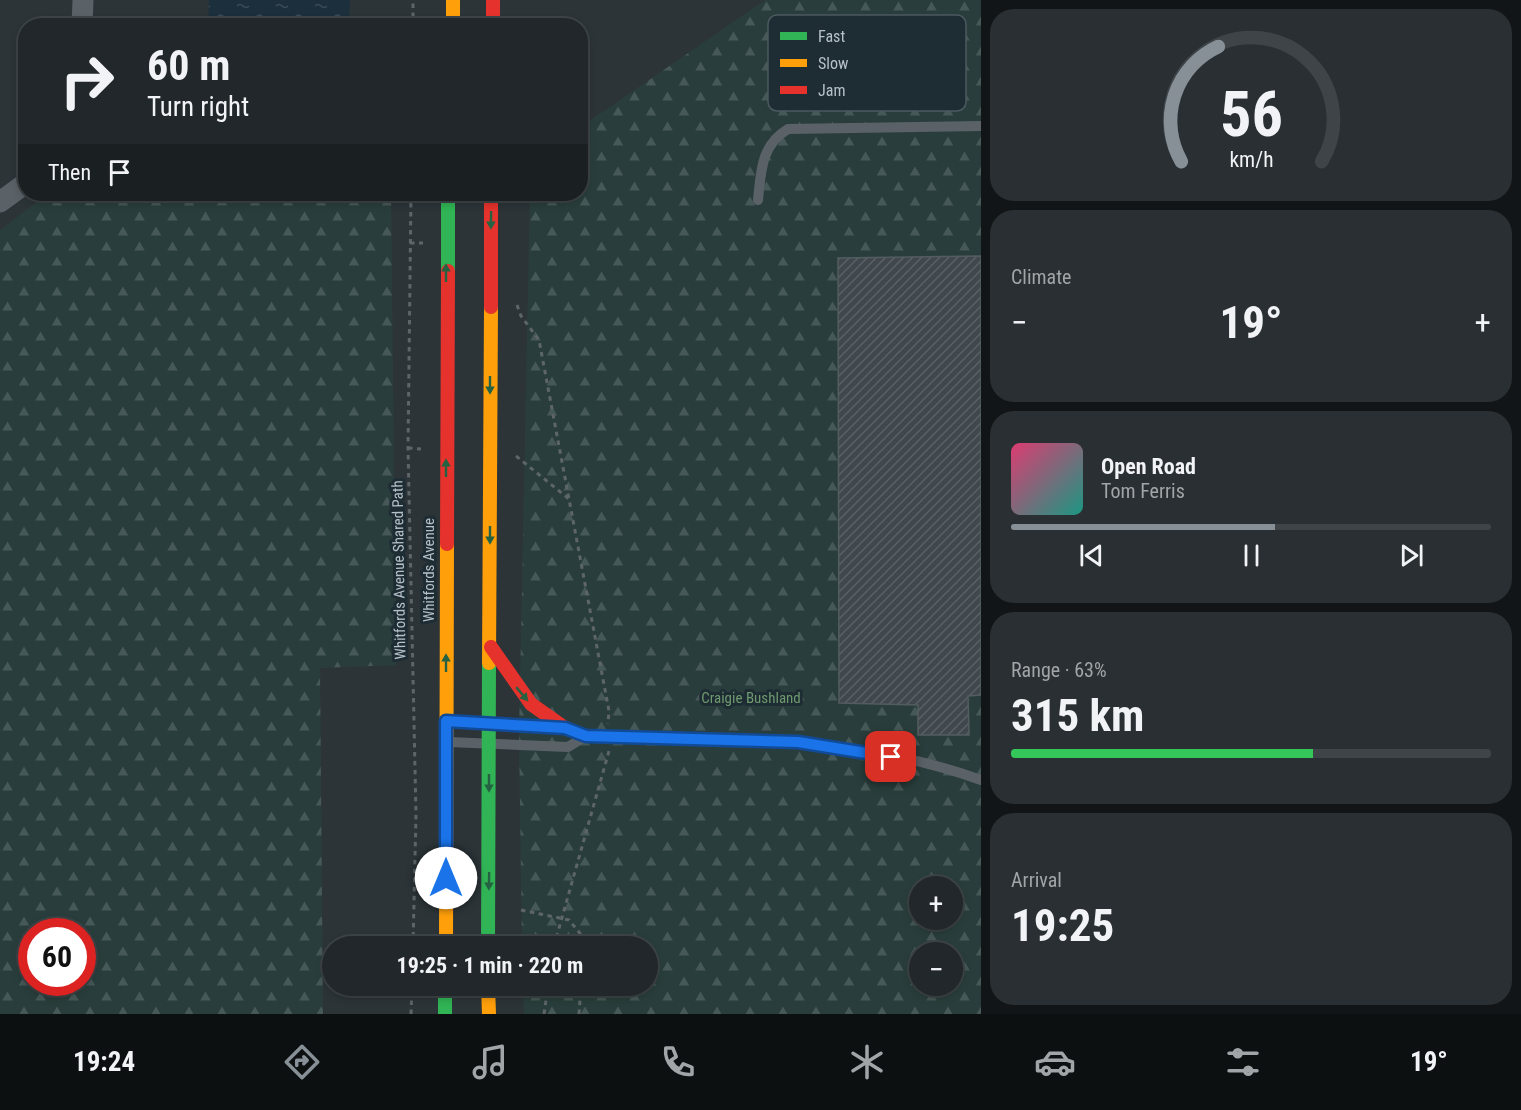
<!DOCTYPE html>
<meta charset="utf-8">
<style>
:root{--surface:#21272a;--page:#292f32;--text:#f1f3f6;--muted:#a2a5a8;--line:#3e4447;--accent:#869096}
body{margin:0;font-family:"Roboto Condensed",sans-serif;background:var(--page);color:var(--text);height:100vh;display:flex;flex-direction:column;font-size:22px;white-space:nowrap}
*{box-sizing:border-box;margin:0}
p{font-size:20px;color:var(--muted)}
.icon{flex:none;width:33px;height:33px;fill:none;stroke:currentColor;stroke-width:2;stroke-linecap:round;stroke-linejoin:round}
.map{position:relative;flex:1;overflow:hidden}
.panel{display:flex;flex-direction:column;gap:9px;padding:9px;background:#121517;width:540px}
.panel>*{flex:none}
.guide{position:absolute;left:18px;top:18px;width:570px;height:183px;border-radius:24px;box-shadow:0 3px 9px #0003,0 0 0 2px var(--line);background:#21272a;color:var(--text);overflow:hidden}
.buttons{position:absolute;left:909px;top:876px;display:grid;gap:12px}
.buttons a{display:grid;place-items:center;width:54px;height:54px;border-radius:50%;background:var(--surface);box-shadow:0 3px 9px #0003,0 0 0 2px var(--line);font-size:30px}
.speed{position:absolute;left:18px;top:918px;display:flex;gap:12px;font-size:30px;font-weight:700;text-align:center}
.speed>*{display:grid;place-content:center;width:78px;height:78px;border-radius:50%;background:var(--surface);box-shadow:0 3px 9px #0003,0 0 0 2px var(--line);line-height:1}
.speed .limit{border:9px solid #d22;background:#fff;color:#111}
.pin{position:absolute;display:grid;place-items:center;width:51px;height:51px;color:#fff;margin:-26px;border-radius:12px;box-shadow:0 3px 9px #0006}
.me{position:absolute;width:66px;margin:-33px;rotate:0deg;stroke-linejoin:round;filter:drop-shadow(0 0 4px #0008)}
.turn{display:flex;align-items:center;gap:21px;height:126px;padding:0 30px;font-size:27px}
.turn .icon{width:78px;height:78px;stroke-width:2.5}
.turn b{display:block;font-size:42px;line-height:51px}
.then{display:flex;align-items:center;height:57px;padding:0 30px;background:#0003;gap:12px;font-size:22px}
.big{font-size:45px;font-weight:700;line-height:1.1}
.panel .widget{flex:1;display:flex;flex-direction:column;justify-content:center;gap:9px;min-width:0;padding:0 21px;border-radius:24px;background:var(--page)}
.panel .dial{align-items:center;gap:0}
.dial svg{height:156px;overflow:visible;fill:none;stroke:var(--line);stroke-width:7;stroke-linecap:round;text-anchor:middle}
.dial text{fill:var(--text);stroke:none}
.song{display:flex;align-items:center;gap:18px}
.cover{width:72px;height:72px;border-radius:9px;background:linear-gradient(135deg,hsl(340 70% 55%),hsl(170 70% 35%))}
.played{height:6px;border-radius:3px;background:linear-gradient(90deg,var(--accent) 55%,var(--line) 55%)}
.keys{display:flex;justify-content:space-around;direction:ltr}
.heat{display:flex;justify-content:space-between;align-items:center;font-size:33px;direction:ltr}
.charge{height:9px;border-radius:4px;background:linear-gradient(90deg,#34c759 63%,var(--line) 0)}
.trip{position:absolute;left:322px;top:936px;width:336px;height:60px;border-radius:30px;background:var(--surface);box-shadow:0 3px 9px #0003,0 0 0 2px var(--line);font-weight:700;line-height:60px;text-align:center}
.tabs{display:flex;height:96px;justify-content:space-around;align-items:center;background:#0d1011;color:var(--muted)}
.tabs .icon{width:42px;height:42px}
.tabs .on{color:var(--accent)}
.tabs b{font-size:27px;color:var(--text)}
main{display:flex;flex:1;min-height:0}
.map>svg:first-child{display:block}
.forest{fill:url(#forest-firs);fill-rule:evenodd}
.water{fill:url(#water-ripples)}
.building{fill:url(#building-hatch);stroke:#535c5f;stroke-width:1.5}
.lines{fill:none;stroke-linecap:round;stroke-linejoin:round}
.path{stroke:#5e6568;stroke-width:3;stroke-dasharray:4.5 4.5;stroke-linecap:butt}
.lane{stroke:#5b6267;stroke-width:10}
.street{stroke:#5b6267;stroke-width:21}
.fast{stroke:#30b455;stroke-width:14}
.slow{stroke:#ff9f0a;stroke-width:14}
.jam{stroke:#e5322d;stroke-width:14}
.oneway{fill:#256241}
.route-casing{stroke:#114b97;stroke-width:15}
.route{stroke:#1a73e8;stroke-width:10}
.labels{text-anchor:middle;stroke-width:6;stroke-linejoin:round;paint-order:stroke}
.street-label{font-size:15px;fill:#b6c1c9;stroke:#1e2c33}
.park-label{font-size:15px;fill:#6e996e;stroke:#1e2c33}
.key{fill:#1e2c33;stroke:#4c5960;stroke-width:1.5}
.key-label{font-size:16px;fill:#b6c1c9}
</style>
<main>
<div class="map">
<svg width="981" height="1014" viewBox="0 0 981 1014">
<defs>
<pattern id="forest-firs" width="22" height="20" patternUnits="userSpaceOnUse" patternTransform="scale(1.5)"><rect width="22" height="20" fill="#293e3c"/><path d="M5 1l3.5 6h-7zM16 11l3.5 6h-7z" fill="#465857"/></pattern>
<pattern id="water-ripples" width="26" height="14" patternUnits="userSpaceOnUse" patternTransform="scale(1.5)"><rect width="26" height="14" fill="#1b2f3c"/><path d="M2 4q2-2 4 0t4 0M15 11q2-2 4 0t4 0" fill="none" stroke="#3a4b57"/></pattern>
<pattern id="building-hatch" width="6" height="6" patternUnits="userSpaceOnUse" patternTransform="scale(1.5)"><rect width="6" height="6" fill="#40484d"/><path d="M-1 1l2-2M0 6l6-6M5 7l2-2" fill="none" stroke="#596165"/></pattern>
</defs>
<rect width="100%" height="100%" fill="#2c3438"/>
<g class="forest">
<path d="M765 0H981V1014H524L523 986H648V946H522L519 735 530 194H580L581 127ZM920 886H952V920H920ZM920 952H952V986H920Z"/>
<path d="M48 194H391L396 665 320 668 323 1014H0V230ZM32 932H82V982H32Z"/>
</g>
<path class="water" d="M209 0H350L349 25H208Z"/>
<path class="building" d="M981 256V695L968 696 969 735H918V705L839 703 838 258Z"/>
<g class="lines">
<g class="path">
<path d="M413 26V0"/>
<path d="M411 194 408 448 416 814 413 946"/>
<path d="M410 243H423"/>
<path d="M517 305 521 316 539 340 609 711 608 724"/>
<path d="M408 448 421 449"/>
<path d="M516 456 569 499"/>
<path d="M521 910 569 920 583 937 582 946"/>
<path d="M554 946 609 751"/>
<path d="M411 1014 412 986"/>
<path d="M544 1014 548 986"/>
<path d="M579 1014 581 986"/>
</g>
<g class="lane">
<path d="M758 200C761 171 761 145 788 129L981 126"/>
<path d="M451 721 543 726"/>
<path d="M567 729 586 736C717 737 857 735 981 780"/>
<path d="M448 742 568 747 586 736"/>
</g>
<g class="street">
<path d="M82 26 83 0"/>
<path d="M0 202 26 183"/>
</g>
<g class="fast">
<path d="M448 271V194"/>
<path d="M488 946 489 663"/>
<path d="M445 986V1014"/>
</g>
<g class="slow">
<path d="M453 0V26"/>
<path d="M489 663 491 307"/>
<path d="M446 946 447 544"/>
<path d="M488 986 489 1014"/>
</g>
<g class="jam">
<path d="M493 0V26"/>
<path d="M491 307V194"/>
<path d="M447 544 448 271"/>
<path d="M491 647 531 704 565 728"/>
</g>
</g>
<defs><path id="oneway-solid" d="M-6-.8H1V-3.2L6.5 0L1 3.2V.8H-6Z" transform="scale(1.5)"/></defs>
<g class="oneway">
<use href="#oneway-solid" transform="translate(491 220) rotate(91)"/>
<use href="#oneway-solid" transform="translate(446 273) rotate(-90)"/>
<use href="#oneway-solid" transform="translate(490 385) rotate(90)"/>
<use href="#oneway-solid" transform="translate(446 468) rotate(-90)"/>
<use href="#oneway-solid" transform="translate(490 535) rotate(90)"/>
<use href="#oneway-solid" transform="translate(446 663) rotate(-90)"/>
<use href="#oneway-solid" transform="translate(522 694) rotate(50)"/>
<use href="#oneway-solid" transform="translate(489 783) rotate(90)"/>
<use href="#oneway-solid" transform="translate(489 881) rotate(91)"/>
</g>
<g class="lines">
<defs>
<path id="route" d="M446 878V721L565 728 586 736 798 742 891 757"/>
</defs>
<use href="#route" class="route-casing"/>
<use href="#route" class="route"/>
</g>
<g class="labels">
<g class="street-label">
<text transform="translate(399 570) rotate(-91)" y="5">Whitfords Avenue Shared Path</text>
<text transform="translate(429 570) rotate(-90)" y="5">Whitfords Avenue</text>
</g>
<g class="park-label">
<text x="751" y="703">Craigie Bushland</text>
</g>
</g>
<rect x="768" y="15" width="198" height="96" rx="9" class="key"/>
<rect x="780" y="32" width="27" height="8" fill="#30b455"/>
<rect x="780" y="59" width="27" height="8" fill="#ff9f0a"/>
<rect x="780" y="86" width="27" height="8" fill="#e5322d"/>
<g class="key-label">
<text x="818" y="42">Fast</text>
<text x="818" y="69">Slow</text>
<text x="818" y="96">Jam</text>
</g>
</svg>
<div class="buttons">
<a>+</a>
<a>−</a>
</div>
<div class="speed"><div class="limit">60</div></div>
<div class="pin" style="left:891px;top:757px;background:#d93025"><svg class="icon" aria-label="arrive" viewBox="0 0 24 24"><path d="M6 21V4h12l-3 4 3 4H6"/></svg></div>
<svg class="me" style="left:446px;top:878px" viewBox="-20 -20 40 40"><circle r="19" fill="#fff"/><path d="M0-13L10 11 0 6-10 11z" fill="#1a73e8"/></svg>
<div class="trip">19:25 · 1 min · 220 m</div>
<div class="guide">
<div class="turn"><svg class="icon" aria-label="right" viewBox="0 0 24 24"><path d="M7 20v-9h11M14 6l5 5-5 5"/></svg><div><b>60 m</b>Turn right</div></div>
<div class="then">Then<svg class="icon" aria-label="arrive" viewBox="0 0 24 24"><path d="M6 21V4h12l-3 4 3 4H6"/></svg></div>
</div>
</div>
<section class="panel">
<div class="widget dial"><svg viewBox="0 0 100 80">
<path d="M14 69A42 42 0 1 1 86 69"/>
<path d="M14 69A42 42 0 0 1 33 10" stroke="#869096"/>
<text x="50" y="56" font-size="32" font-weight="700">56</text>
<text x="50" y="72" font-size="11">km/h</text>
</svg></div>
<div class="widget"><p>Climate</p>
<div class="heat"><a>−</a><b class="big">19°</b><a>+</a></div>
</div>
<div class="widget">
<div class="song"><i class="cover"></i><div><b>Open Road</b><p>Tom Ferris</p></div></div>
<div class="played"></div>
<div class="keys"><svg class="icon" aria-label="previous" viewBox="0 0 24 24"><path d="M18 5L8 12l10 7zM5 5v14"/></svg><svg class="icon" aria-label="pause" viewBox="0 0 24 24"><path d="M8 5v14M16 5v14"/></svg><svg class="icon" aria-label="next" viewBox="0 0 24 24"><path d="M6 5l10 7-10 7zM19 5v14"/></svg></div>
</div>
<div class="widget"><p>Range · 63%</p><b class="big">315 km</b><div class="charge"></div></div>
<div class="widget"><p>Arrival</p><b class="big">19:25</b></div>
</section>
</main>
<nav class="tabs">
<b>19:24</b>
<svg class="icon on" aria-label="directions" viewBox="0 0 24 24"><path d="M12 3l9 9-9 9-9-9zM9 14v-3h6M13 9l2 2-2 2"/></svg>
<svg class="icon" aria-label="music" viewBox="0 0 24 24"><path d="M9 18V5l10-2v13"/><circle cx="6" cy="18" r="3"/><circle cx="16" cy="16" r="3"/></svg>
<svg class="icon" aria-label="phone" viewBox="0 0 24 24"><path d="M5 4h4l2 5-3 2q2 4 5 5l2-3 5 2v4C11 20 4 13 5 4z"/></svg>
<svg class="icon" aria-label="climate" viewBox="0 0 24 24"><path d="M12 3v18M4 7l16 10M4 17L20 7"/></svg>
<svg class="icon" aria-label="car" viewBox="0 0 24 24"><path d="M5 17H2v-5l4-1 3-4h7l3 4 3 1v5h-3M9 17h6M6 11h13"/><circle cx="7" cy="17" r="2"/><circle cx="17" cy="17" r="2"/></svg>
<svg class="icon" aria-label="filters" viewBox="0 0 24 24"><path d="M4 7h16M4 17h16"/><circle cx="9" cy="7" r="2"/><circle cx="15" cy="17" r="2"/></svg>
<b>19°</b>
</nav>
